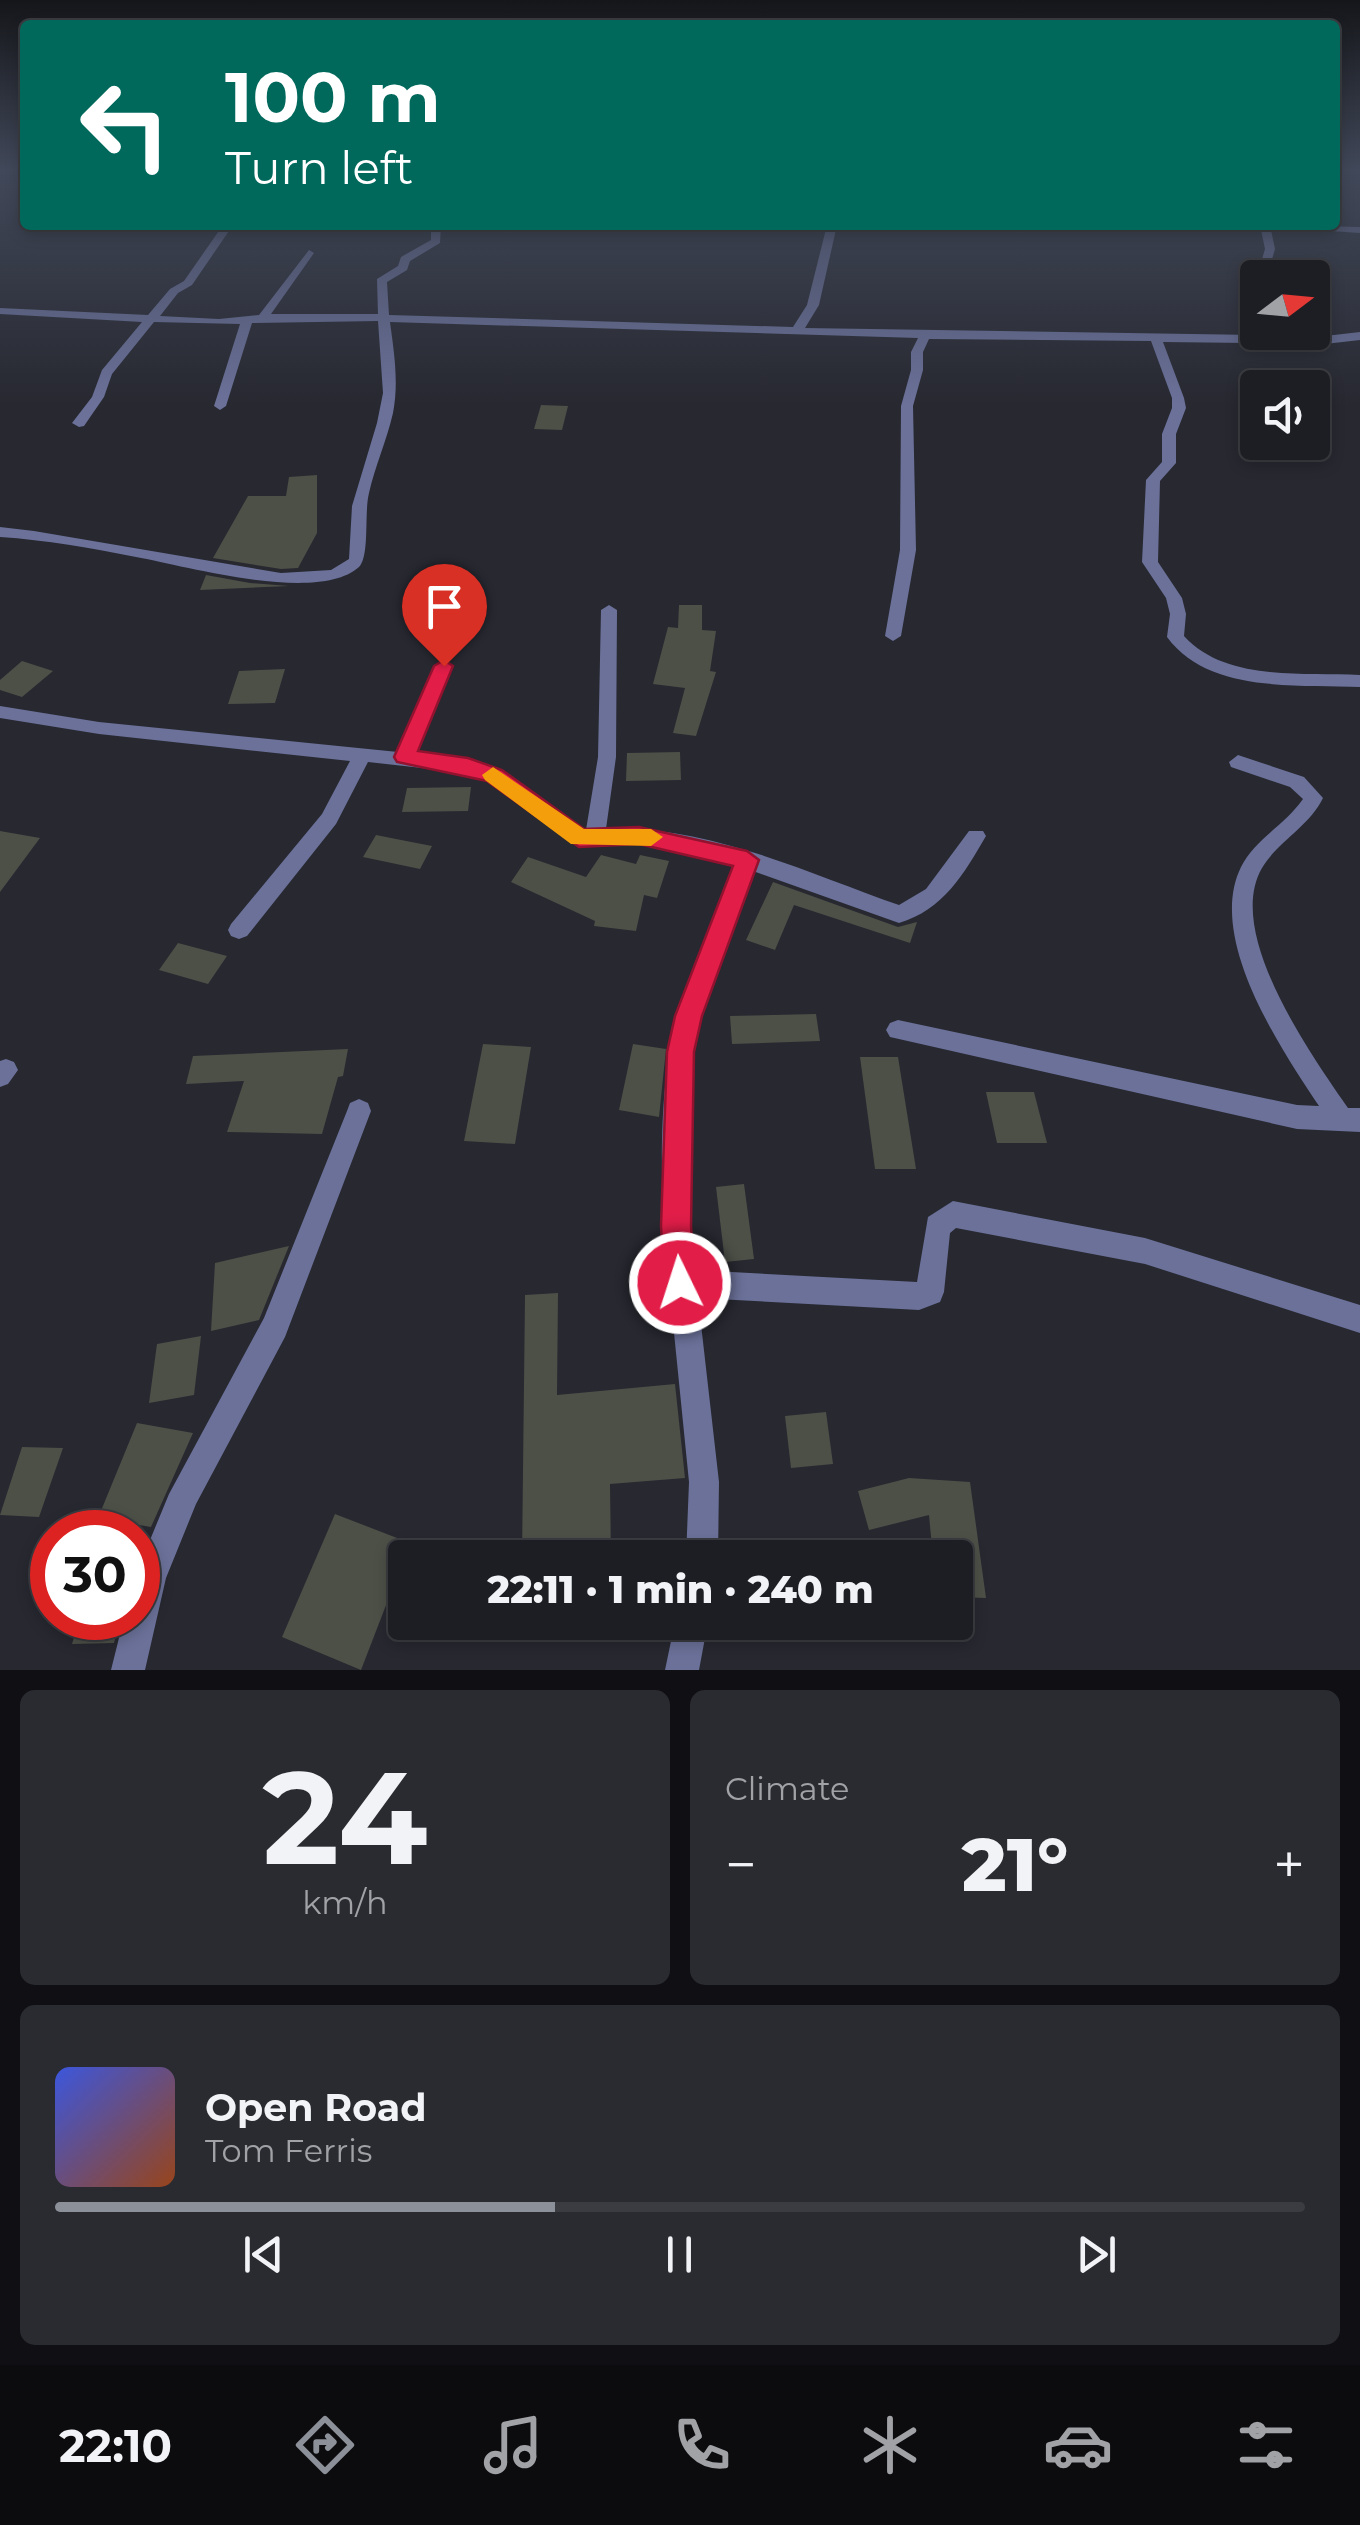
<!DOCTYPE html>
<meta charset="utf-8">
<style>
:root{--surface:#1d1e24;--page:#2a2b31;--text:#f1f3f6;--muted:#a0a2a6;--line:#3b3c41;--accent:#8c9099}
body{margin:0;font-family:Montserrat,sans-serif;background:var(--page);color:var(--text);height:100vh;display:flex;flex-direction:column;font-size:38px;white-space:nowrap}
*{box-sizing:border-box;margin:0}
p{font-size:32px;color:var(--muted)}
.icon{flex:none;width:55px;height:55px;fill:none;stroke:currentColor;stroke-width:2;stroke-linecap:round;stroke-linejoin:round}
.map{position:relative;height:1670px;overflow:hidden}
.sheet{display:flex;flex-direction:column;gap:20px;padding:20px;background:#101014;flex:1}
.sheet>*{flex:none}
.top-card{position:absolute;left:20px;top:20px;width:1320px;height:210px;border-radius:10px;box-shadow:0 5px 15px #0003,0 0 0 2px var(--line);background:#00695c;color:#fff;overflow:hidden}
.needle{width:65px;rotate:74deg}
.controls{position:absolute;left:1240px;top:260px;display:grid;gap:20px}
.controls a{display:grid;place-items:center;width:90px;height:90px;border-radius:10px;background:var(--surface);box-shadow:0 5px 15px #0003,0 0 0 2px var(--line);font-size:50px}
.speed{position:absolute;left:30px;top:1510px;display:flex;gap:20px;font-size:50px;font-weight:700;text-align:center}
.speed>*{display:grid;place-content:center;width:130px;height:130px;border-radius:50%;background:var(--surface);box-shadow:0 5px 15px #0003,0 0 0 2px var(--line);line-height:1}
.speed .limit{border:15px solid #d22;background:#fff;color:#111}
.pin{position:absolute;display:grid;place-items:center;width:85px;height:85px;color:#fff;margin:-102px -42px;border-radius:50% 50% 50% 0;rotate:-45deg;box-shadow:0 0 10px #0007}
.pin .icon{rotate:45deg}
.me{position:absolute;width:110px;margin:-55px;rotate:356deg;stroke-linejoin:round;filter:drop-shadow(0 0 8px #0008)}
.turn{display:flex;align-items:center;gap:35px;height:210px;padding:0 40px;font-size:45px}
.turn .icon{width:130px;height:130px;stroke-width:2.5}
.turn b{display:block;font-size:70px;line-height:85px}
.big{font-size:75px;font-weight:800;line-height:1.1}
.sheet .tile{flex:1;display:flex;flex-direction:column;justify-content:center;gap:15px;min-width:0;padding:0 35px;border-radius:15px;background:var(--page)}
.sheet .dial{align-items:center;gap:0}
.dial b{font-size:130px;line-height:1}
.song{display:flex;align-items:center;gap:30px}
.cover{width:120px;height:120px;border-radius:15px;background:linear-gradient(135deg,hsl(230 70% 55%),hsl(20 70% 35%))}
.played{height:10px;border-radius:5px;background:linear-gradient(90deg,var(--accent) 40%,var(--line) 40%)}
.keys{display:flex;justify-content:space-around;direction:ltr}
.heat{display:flex;justify-content:space-between;align-items:center;font-size:55px;direction:ltr}
.sheet .tiles{flex:1;display:grid;gap:20px;grid-template-columns:1fr 1fr}
.tile:last-child{grid-column:span 2}
.trip{position:absolute;left:388px;top:1540px;width:585px;height:100px;border-radius:10px;background:var(--surface);box-shadow:0 5px 15px #0003,0 0 0 2px var(--line);font-weight:800;line-height:100px;text-align:center}
.menu{display:flex;height:160px;justify-content:space-around;align-items:center;background:#0c0c0e;color:var(--muted)}
.menu .icon{width:70px;height:70px}
.menu .active{color:var(--accent)}
.menu b{font-size:45px;color:var(--text)}
.map>svg:first-child{display:block}
.building{fill:#4c5047}
.lines{fill:none;stroke-linecap:round;stroke-linejoin:round}
.minor{fill:#6b7199;fill-rule:evenodd}
.route{fill:#e11d48;stroke:#92132f;stroke-width:2.5}
.slow{fill:#f59e0b}
</style>
<div class="map">
<svg width="1360" height="1670" viewBox="0 0 1360 1670">
<rect width="100%" height="100%" fill="#272830"/>
<g class="building">
<path d="M541 405 568 406 562 430 534 429Z"/>
<path d="M317 475V533L298 568 281 569 213 558 248 496H286L289 477Z"/>
<path d="M206 575 250 583 289 586 200 590Z"/>
<path d="M679 605H702V630L716 631 710 671 716 672 696 736 673 733 685 688 653 684 668 627 678 628Z"/>
<path d="M22 661 53 671 22 697 0 690V680Z"/>
<path d="M285 669 275 703 228 704 239 671Z"/>
<path d="M680 752 681 780 626 781 627 753Z"/>
<path d="M471 787 468 811 402 812 407 788Z"/>
<path d="M0 831 40 838 0 892Z"/>
<path d="M376 835 396 839 432 846 420 869 363 857Z"/>
<path d="M601 855 636 864 640 855 669 861 657 898 644 895 636 931 594 926 595 921 511 882 528 857 586 877Z"/>
<path d="M773 882 898 927 917 922 910 943 794 905 775 950 746 940Z"/>
<path d="M178 943 227 956 208 984 159 970Z"/>
<path d="M816 1014 820 1041 732 1044 730 1016Z"/>
<path d="M483 1044 531 1047 515 1144 464 1141Z"/>
<path d="M633 1044 666 1049 659 1117 619 1110Z"/>
<path d="M348 1049 343 1076 338 1077 322 1134 227 1132 244 1081 186 1084 193 1056Z"/>
<path d="M860 1057H898L916 1169H875Z"/>
<path d="M986 1092H1034L1047 1143H997Z"/>
<path d="M744 1184 754 1259 725 1262 716 1187Z"/>
<path d="M289 1246 259 1320 211 1331 215 1263Z"/>
<path d="M558 1293 557 1395 675 1384 685 1478 610 1484 611 1558H522L525 1295Z"/>
<path d="M201 1336 194 1395 149 1403 157 1344Z"/>
<path d="M826 1412 833 1464 791 1468 785 1416Z"/>
<path d="M137 1423 193 1433 151 1527 98 1518Z"/>
<path d="M22 1447 63 1448 39 1517 0 1515Z"/>
<path d="M909 1478 970 1482 986 1598 955 1597V1558H933L929 1515 869 1530 858 1491Z"/>
<path d="M335 1514 410 1543 361 1670 282 1637Z"/>
<path d="M80 1618H120L114 1643 72 1644Z"/>
</g>
<g class="lines">
<g class="minor">
<path d="M223 225H233L192 285 178 293 160 316 219 319 259 315 309 250 314 253 271 314H378L377 279 398 266 401 257 431 240V225H441L440 243 410 261 407 270 387 282 389 315 793 327 807 305 827 225H837L819 305 805 328 1325 336 1360 332V340L1325 344 1163 342 1184 398 1186 408 1176 434V463L1160 481 1158 562 1182 598 1186 614 1184 636C1226 682 1302 672 1360 675V687C1297 684 1209 694 1167 637L1170 614 1166 598 1142 562 1146 480 1162 462V434L1172 408V398L1151 341 929 339 923 352V370L913 406 916 550 901 636 893 641 885 636 900 550 901 406 911 370V352L918 338 390 322C394 352 399 382 393 413 387 440 375 466 369 493 364 512 370 556 359 567 318 604 186 566 136 557 91 548 46 540 0 537V527L34 531 281 573 331 570 349 559 352 506 377 423 383 393 378 321 252 323 226 406 220 410 214 406 240 324 154 322 112 374 104 397 84 426 79 427 72 423 92 397 102 370 142 322 0 314V308L148 315 170 289 184 281Z"/>
<path d="M1260 225H1270L1275 249 1268 273 1263 276 1258 273 1265 249Z"/>
<path d="M1280 225 1360 227V233L1285 228Z"/>
<path d="M609 605 617 610 616 757 606 829C706 824 807 873 899 905L926 889 969 831H983L986 836C964 874 943 910 899 923L753 871C736 918 712 967 700 1016 681 1089 686 1196 694 1270L917 1282 928 1217 953 1201 1145 1238 1360 1305V1333L1145 1264 956 1228 950 1233 944 1292 940 1302 919 1310 698 1298 719 1482 718 1558H686L689 1482 670 1293 665 1283 668 1277C660 1199 657 1091 677 1016 690 967 717 913 735 865L639 843 579 846 488 780 467 773 368 762 336 824 247 936 239 939 231 936 228 930 231 924 322 814 350 761 99 734 0 718V706L99 722 398 752 435 667 444 661 453 667 416 754 468 759 502 770 586 830 598 757 601 610Z"/>
<path d="M1238 755 1304 777 1323 798C1309 827 1278 841 1262 868 1224 933 1312 1056 1348 1108H1360V1132L1297 1129 890 1037 886 1030 890 1023 898 1020 1297 1105 1319 1106C1281 1049 1206 938 1241 867 1255 839 1285 825 1303 799L1290 787 1231 767 1229 762Z"/>
<path d="M6 1059 14 1062 18 1070 8 1084 0 1087V1061Z"/>
<path d="M359 1099 368 1103 371 1111 285 1337 196 1504 166 1578 145 1670H111L124 1618H138V1569L169 1494 264 1318 347 1111 350 1103Z"/>
<path d="M675 1622H708L699 1670H665Z"/>
</g>
</g>
<linearGradient id="sky" x2="0" y2="1"><stop stop-color="#15161a"/><stop offset="0.42" stop-color="#414859"/><stop offset="1" stop-color="#414859" stop-opacity="0"/></linearGradient>
<rect width="1360" height="406" fill="url(#sky)"/>
<path class="route" d="M444 660 453 666 418 751 468 758 502 770 584 829 639 827 747 851 759 860 702 1016 694 1052 691 1226 695 1283 690 1294 680 1299 669 1294 664 1283 661 1226 667 1052 675 1016 733 866 639 844 579 847 487 781 397 762 394 757 434 666Z"/>
<path class="slow" d="M493 767 584 829H651L663 837 651 846 571 844 485 780 482 775Z"/>
</svg>
<div class="controls">
<a><svg class="needle" viewBox="-14 -14 28 28"><path d="M0-13l5 13h-10z" fill="#e53935"/><path d="M0 13l5-13h-10z" fill="#a0a2a6"/></svg></a>
<a><svg class="icon" aria-label="sound" viewBox="0 0 24 24"><path d="M4 9h4l5-4v14l-5-4H4zM17 9q2 3 0 6"/></svg></a>
</div>
<div class="speed"><div class="limit">30</div></div>
<div class="pin" style="left:444px;top:666px;background:#d93025"><svg class="icon" aria-label="arrive" viewBox="0 0 24 24"><path d="M6 21V4h12l-3 4 3 4H6"/></svg></div>
<svg class="me" style="left:680px;top:1283px" viewBox="-20 -20 40 40"><circle r="17" fill="#e11d48" stroke="#fff" stroke-width="3"/><path d="M0-11L8 9 0 5-8 9z" fill="#fff"/></svg>
<div class="trip">22:11 · 1 min · 240 m</div>
<div class="top-card">
<div class="turn"><svg class="icon" aria-label="left" viewBox="0 0 24 24"><path d="M17 20v-9H6M10 6l-5 5 5 5"/></svg><div><b>100 m</b>Turn left</div></div>
</div>
</div>
<section class="sheet">
<div class="tiles">
<div class="tile dial"><b>24</b><p>km/h</p></div>
<div class="tile"><p>Climate</p>
<div class="heat"><a>−</a><b class="big">21°</b><a>+</a></div>
</div>
<div class="tile">
<div class="song"><i class="cover"></i><div><b>Open Road</b><p>Tom Ferris</p></div></div>
<div class="played"></div>
<div class="keys"><svg class="icon" aria-label="previous" viewBox="0 0 24 24"><path d="M18 5L8 12l10 7zM5 5v14"/></svg><svg class="icon" aria-label="pause" viewBox="0 0 24 24"><path d="M8 5v14M16 5v14"/></svg><svg class="icon" aria-label="next" viewBox="0 0 24 24"><path d="M6 5l10 7-10 7zM19 5v14"/></svg></div>
</div>
</div>
</section>
<nav class="menu">
<b>22:10</b>
<svg class="icon active" aria-label="directions" viewBox="0 0 24 24"><path d="M12 3l9 9-9 9-9-9zM9 14v-3h6M13 9l2 2-2 2"/></svg>
<svg class="icon" aria-label="music" viewBox="0 0 24 24"><path d="M9 18V5l10-2v13"/><circle cx="6" cy="18" r="3"/><circle cx="16" cy="16" r="3"/></svg>
<svg class="icon" aria-label="phone" viewBox="0 0 24 24"><path d="M5 4h4l2 5-3 2q2 4 5 5l2-3 5 2v4C11 20 4 13 5 4z"/></svg>
<svg class="icon" aria-label="climate" viewBox="0 0 24 24"><path d="M12 3v18M4 7l16 10M4 17L20 7"/></svg>
<svg class="icon" aria-label="car" viewBox="0 0 24 24"><path d="M5 17H2v-5l4-1 3-4h7l3 4 3 1v5h-3M9 17h6M6 11h13"/><circle cx="7" cy="17" r="2"/><circle cx="17" cy="17" r="2"/></svg>
<svg class="icon" aria-label="filters" viewBox="0 0 24 24"><path d="M4 7h16M4 17h16"/><circle cx="9" cy="7" r="2"/><circle cx="15" cy="17" r="2"/></svg>
</nav>
